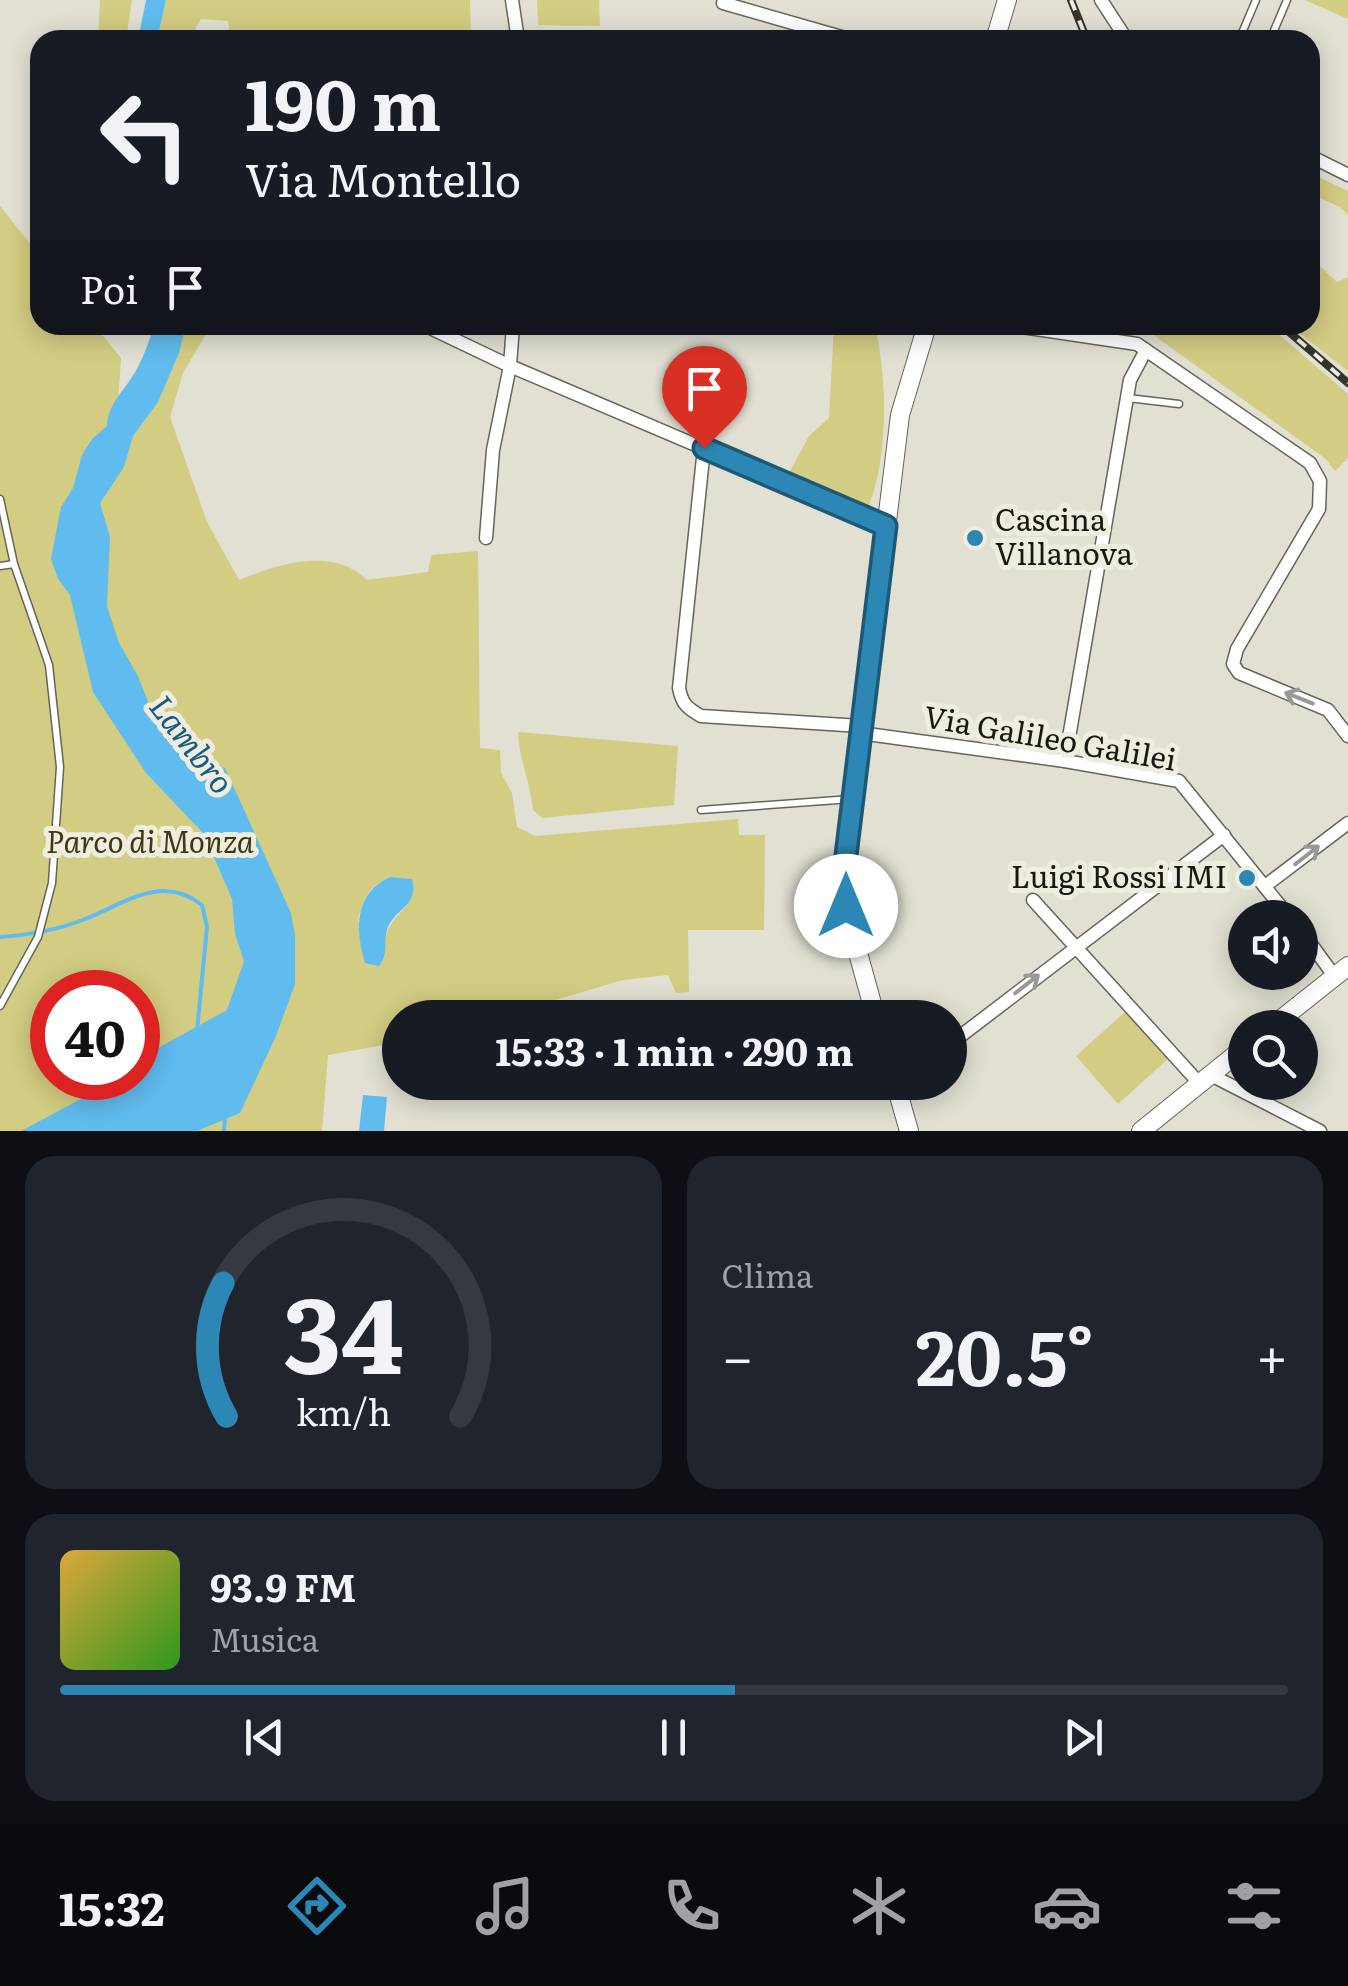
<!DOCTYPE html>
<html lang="it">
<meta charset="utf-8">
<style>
:root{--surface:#171b24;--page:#20242c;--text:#f1f3f6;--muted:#9ea1a6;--line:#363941;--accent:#2d87b4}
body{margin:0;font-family:Literata,serif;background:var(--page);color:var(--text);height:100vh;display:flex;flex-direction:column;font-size:38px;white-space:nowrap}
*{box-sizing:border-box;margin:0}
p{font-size:32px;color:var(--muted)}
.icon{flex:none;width:55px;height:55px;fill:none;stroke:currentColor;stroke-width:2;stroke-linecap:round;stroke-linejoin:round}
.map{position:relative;height:1131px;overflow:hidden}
.drawer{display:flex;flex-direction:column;gap:25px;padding:25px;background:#0d0f14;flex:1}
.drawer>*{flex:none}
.hud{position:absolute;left:30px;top:30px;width:1290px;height:305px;border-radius:30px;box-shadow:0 5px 25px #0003;background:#171b24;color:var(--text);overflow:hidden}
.controls{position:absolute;left:1228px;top:900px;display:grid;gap:20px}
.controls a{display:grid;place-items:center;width:90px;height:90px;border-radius:50%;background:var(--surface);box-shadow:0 5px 25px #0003;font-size:50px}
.speed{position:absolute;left:30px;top:970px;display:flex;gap:20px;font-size:50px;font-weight:700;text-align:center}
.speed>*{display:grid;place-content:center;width:130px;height:130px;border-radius:50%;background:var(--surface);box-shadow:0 5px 25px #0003;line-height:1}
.speed .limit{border:15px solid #d22;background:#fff;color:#111}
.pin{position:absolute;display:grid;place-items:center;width:85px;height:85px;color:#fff;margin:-102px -42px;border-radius:50% 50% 50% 0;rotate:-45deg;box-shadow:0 0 10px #0007}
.pin .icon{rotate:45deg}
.me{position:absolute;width:110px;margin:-55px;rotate:0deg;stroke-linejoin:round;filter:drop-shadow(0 0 8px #0008)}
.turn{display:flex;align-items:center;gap:35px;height:210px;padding:0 50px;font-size:45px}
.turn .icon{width:130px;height:130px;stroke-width:2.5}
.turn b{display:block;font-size:70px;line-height:85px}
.then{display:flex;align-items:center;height:95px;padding:0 50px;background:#0003;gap:20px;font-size:38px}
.big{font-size:75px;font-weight:700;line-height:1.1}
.drawer .tile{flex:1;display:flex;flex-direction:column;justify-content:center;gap:15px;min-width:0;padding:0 35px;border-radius:30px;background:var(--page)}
.drawer .dial{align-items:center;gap:0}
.dial svg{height:260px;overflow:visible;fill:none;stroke:var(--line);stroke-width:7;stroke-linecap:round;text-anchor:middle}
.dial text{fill:var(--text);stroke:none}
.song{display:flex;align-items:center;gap:30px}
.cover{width:120px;height:120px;border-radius:15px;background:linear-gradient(135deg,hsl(40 70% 55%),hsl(110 70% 35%))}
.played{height:10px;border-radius:5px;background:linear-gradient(90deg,var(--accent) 55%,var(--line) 55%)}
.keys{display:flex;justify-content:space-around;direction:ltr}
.heat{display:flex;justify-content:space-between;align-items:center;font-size:55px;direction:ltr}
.drawer .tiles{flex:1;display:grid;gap:25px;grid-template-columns:1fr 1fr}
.tile:last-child{grid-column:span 2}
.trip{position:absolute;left:382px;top:1000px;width:585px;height:100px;border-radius:50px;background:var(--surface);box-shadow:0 5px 25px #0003;font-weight:700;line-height:100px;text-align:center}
.tabs{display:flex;height:160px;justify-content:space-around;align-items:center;background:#090b0e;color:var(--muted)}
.tabs .icon{width:70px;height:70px}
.tabs .selected{color:var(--accent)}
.tabs b{font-size:45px;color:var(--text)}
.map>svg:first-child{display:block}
.green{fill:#d3cc83;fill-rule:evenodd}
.water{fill:#60bcef}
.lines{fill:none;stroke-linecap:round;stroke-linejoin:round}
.stream{stroke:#60bcef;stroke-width:4}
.lane-casing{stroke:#666559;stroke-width:9}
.street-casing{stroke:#666559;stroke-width:15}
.secondary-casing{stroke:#666559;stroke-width:20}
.lane{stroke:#fff;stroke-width:6}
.street{stroke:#fff;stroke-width:12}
.secondary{stroke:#fff;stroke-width:18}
.rail-casing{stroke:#34342d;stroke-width:8}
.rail{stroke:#eeeddf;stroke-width:4;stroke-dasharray:11;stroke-linecap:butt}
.oneway{stroke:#989895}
.route-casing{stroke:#1d5875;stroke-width:25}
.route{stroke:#2d87b4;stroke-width:18}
.poi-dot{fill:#2d87b4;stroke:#eeeddf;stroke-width:4}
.labels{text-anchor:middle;stroke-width:10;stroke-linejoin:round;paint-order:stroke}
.poi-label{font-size:30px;fill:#191914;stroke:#eeeddf;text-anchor:start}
.street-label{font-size:30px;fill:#191914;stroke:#eeeddf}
.park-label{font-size:30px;font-style:italic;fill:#3e3912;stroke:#eeeddf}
.water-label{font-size:32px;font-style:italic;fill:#165d7f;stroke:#eeeddf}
</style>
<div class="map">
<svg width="1348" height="1131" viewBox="0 0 1348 1131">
<rect width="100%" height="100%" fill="#e1e0d2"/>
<g class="green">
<path d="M100 0H132L126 40H98Z"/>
<path d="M166 0H470L471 40H376L368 30 344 34 336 40H234L230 36 228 21 201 19 189 40H157Z"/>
<path d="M537 0H599L600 26 538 25Z"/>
<path d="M1305 0H1348V19Z"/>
<path d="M1310 173 1348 191V215L1340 207 1320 198 1310 218Z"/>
<path d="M0 206 40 256V325H94L121 358 118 402 142 424C164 394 177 361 186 325H207L206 334 183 373 170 417 207 522 239 580C278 564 333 546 367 580L428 572 431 555 478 551 480 748 500 750 501 773 512 793 517 827 535 836 738 819 739 835H765L764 930H688L689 992 676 993 668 975 623 980 497 1017 400 1018V1042L328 1055 322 1131H0ZM390 877 412 880C418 907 392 912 386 936L358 921C363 898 368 887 390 877ZM52 992H138V1078H52Z"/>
<path d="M1310 257 1337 282 1348 277V371L1289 325H1310Z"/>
<path d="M834 325H875C887 379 889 453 869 506L788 475 809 436 829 418Z"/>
<path d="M1119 325H1268L1348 394V458L1335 471 1326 459 1145 329Z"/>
<path d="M518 732 678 746 674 805 542 818 533 810C530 782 519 759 518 732Z"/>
<path d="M1126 1011 1169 1058 1118 1104 1076 1056Z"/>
</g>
<g class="water">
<path d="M146 0H166L157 40H138Z"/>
<path d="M155 325H186L179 353 158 402 133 436 124 467 100 503 110 537 107 606 119 643 138 676 151 709 201 757 225 768 291 913 295 935V984L276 1036 240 1113 197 1131H21L120 1078H138V1065L158 1048 227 1010 244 961 235 934 232 899 204 834 146 773 93 692 70 595 58 579 51 559 61 507 73 488 82 455 92 439 107 426C108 405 121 394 132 377 143 361 148 342 155 325Z"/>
<path d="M390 877 412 879C419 906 397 907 388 927 382 942 390 952 379 966L365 963C355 929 354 893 390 877Z"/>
<path d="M363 1095 387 1097 384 1131H359Z"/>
</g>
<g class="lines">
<g class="stream">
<path d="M0 937C28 935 58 930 85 919 124 904 161 873 202 905L207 927 197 1031"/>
<path d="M224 1131 225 1117"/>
</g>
<defs>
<g id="lane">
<path d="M1239 40 1256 0"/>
<path d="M1270 40 1287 0"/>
<path d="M1128 398 1179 404"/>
<path d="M0 499 14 564 49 665 60 767 52 883 38 937 0 1006"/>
<path d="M0 566 14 564"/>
<path d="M701 810 851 799"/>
</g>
<g id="street">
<path d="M512 0 518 40"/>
<path d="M1101 0 1127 40"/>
<path d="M723 3 852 40"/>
<path d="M1310 156 1348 175"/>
<path d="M424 325 510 366 886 526"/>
<path d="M1008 325 1137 344 1310 463 1320 481 1319 509 1237 649 1233 664 1239 673 1328 710 1348 736"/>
<path d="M704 448 679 688C682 704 687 708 701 716L861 726"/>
<path d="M486 538 493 450 510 366 513 325"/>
<path d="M860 733 1065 761 1179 781 1290 918"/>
<path d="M1065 761 1130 380 1146 350"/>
<path d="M1265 886 1348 823"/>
<path d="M1033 900 1199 1083"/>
<path d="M1300 929 1335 977"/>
<path d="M950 1044 1224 835"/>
<path d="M1209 1074 1320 1131"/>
</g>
<g id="secondary">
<path d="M995 40 1007 0"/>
<path d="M876 1018 845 906 844 872 900 415 927 325"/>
<path d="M1270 1028 1348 966"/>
<path d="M895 1082 909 1131"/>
<path d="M1141 1131 1245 1047"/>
</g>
</defs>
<use href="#lane" class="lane-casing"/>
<use href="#street" class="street-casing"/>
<use href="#secondary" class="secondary-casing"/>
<use href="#lane" class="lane"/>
<use href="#street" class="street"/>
<use href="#secondary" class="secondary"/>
<defs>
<g id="rail">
<path d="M1071 0 1087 40"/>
<path d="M1281 325 1348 383"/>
</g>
</defs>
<use href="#rail" class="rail-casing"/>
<use href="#rail" class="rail"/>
</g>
<defs><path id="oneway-shaft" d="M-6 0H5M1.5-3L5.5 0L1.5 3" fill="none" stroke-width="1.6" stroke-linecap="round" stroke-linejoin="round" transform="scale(2.5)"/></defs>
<g class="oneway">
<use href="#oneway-shaft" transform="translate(1299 698) rotate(-158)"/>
<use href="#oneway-shaft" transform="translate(1307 855) rotate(-38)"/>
<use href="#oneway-shaft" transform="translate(1027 984) rotate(-38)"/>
</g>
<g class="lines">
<defs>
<path id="route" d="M704 448 886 526 844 872 846 906"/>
</defs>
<use href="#route" class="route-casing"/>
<use href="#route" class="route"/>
</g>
<g class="poi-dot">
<circle cx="975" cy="538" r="10"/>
<circle cx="1247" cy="878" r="10"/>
</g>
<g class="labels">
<g class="poi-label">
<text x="995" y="531">Cascina<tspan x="995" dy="34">Villanova</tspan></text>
<text x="1227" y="888" text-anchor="end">Luigi Rossi IMI</text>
</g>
<g class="street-label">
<text transform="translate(1050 739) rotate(10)" y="10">Via Galileo Galilei</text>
</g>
<g class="park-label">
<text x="150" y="853">Parco di Monza</text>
</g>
<g class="water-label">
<text transform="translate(191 745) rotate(52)" y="11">Lambro</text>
</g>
</g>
</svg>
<div class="controls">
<a><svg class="icon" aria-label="sound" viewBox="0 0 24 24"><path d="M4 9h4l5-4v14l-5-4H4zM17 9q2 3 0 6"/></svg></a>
<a><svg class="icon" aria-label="search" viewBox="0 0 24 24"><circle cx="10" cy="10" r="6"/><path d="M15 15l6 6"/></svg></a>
</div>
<div class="speed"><div class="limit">40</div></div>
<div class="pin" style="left:704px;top:448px;background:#d93025"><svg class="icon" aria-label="arrive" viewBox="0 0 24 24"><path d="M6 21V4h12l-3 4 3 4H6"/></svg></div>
<svg class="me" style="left:846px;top:906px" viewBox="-20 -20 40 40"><circle r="19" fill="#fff"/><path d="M0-13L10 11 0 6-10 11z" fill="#2d87b4"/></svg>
<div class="trip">15:33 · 1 min · 290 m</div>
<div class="hud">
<div class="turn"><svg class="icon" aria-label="left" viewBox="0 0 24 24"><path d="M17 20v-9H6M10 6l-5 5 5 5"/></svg><div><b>190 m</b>Via Montello</div></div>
<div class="then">Poi<svg class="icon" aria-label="arrive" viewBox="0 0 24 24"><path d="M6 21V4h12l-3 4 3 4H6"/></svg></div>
</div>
</div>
<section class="drawer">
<div class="tiles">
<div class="tile dial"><svg viewBox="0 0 100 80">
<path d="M14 69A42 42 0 1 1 86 69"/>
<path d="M14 69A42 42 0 0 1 13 28" stroke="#2d87b4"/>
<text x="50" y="56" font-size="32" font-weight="700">34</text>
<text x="50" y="72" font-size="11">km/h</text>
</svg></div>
<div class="tile"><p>Clima</p>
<div class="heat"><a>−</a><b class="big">20.5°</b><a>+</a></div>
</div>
<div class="tile">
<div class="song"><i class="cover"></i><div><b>93.9 FM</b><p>Musica</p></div></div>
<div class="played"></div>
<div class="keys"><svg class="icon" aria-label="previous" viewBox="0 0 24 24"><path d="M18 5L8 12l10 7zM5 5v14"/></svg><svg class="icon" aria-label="pause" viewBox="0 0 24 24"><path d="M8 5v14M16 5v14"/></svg><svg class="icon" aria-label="next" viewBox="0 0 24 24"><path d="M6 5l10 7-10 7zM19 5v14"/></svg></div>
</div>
</div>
</section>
<nav class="tabs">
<b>15:32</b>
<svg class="icon selected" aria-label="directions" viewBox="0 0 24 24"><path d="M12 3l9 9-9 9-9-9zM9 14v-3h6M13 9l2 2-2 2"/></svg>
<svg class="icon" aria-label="music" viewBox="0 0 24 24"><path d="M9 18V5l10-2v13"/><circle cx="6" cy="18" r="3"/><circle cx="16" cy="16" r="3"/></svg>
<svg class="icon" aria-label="phone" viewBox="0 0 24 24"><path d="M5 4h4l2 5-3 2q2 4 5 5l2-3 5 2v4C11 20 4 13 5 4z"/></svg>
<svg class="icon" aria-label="climate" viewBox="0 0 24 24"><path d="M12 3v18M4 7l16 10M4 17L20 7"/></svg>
<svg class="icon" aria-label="car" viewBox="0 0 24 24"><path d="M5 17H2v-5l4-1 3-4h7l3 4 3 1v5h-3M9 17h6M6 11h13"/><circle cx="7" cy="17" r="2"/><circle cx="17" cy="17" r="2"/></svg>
<svg class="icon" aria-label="filters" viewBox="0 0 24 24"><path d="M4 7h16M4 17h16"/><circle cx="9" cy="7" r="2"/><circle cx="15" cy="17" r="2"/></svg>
</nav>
